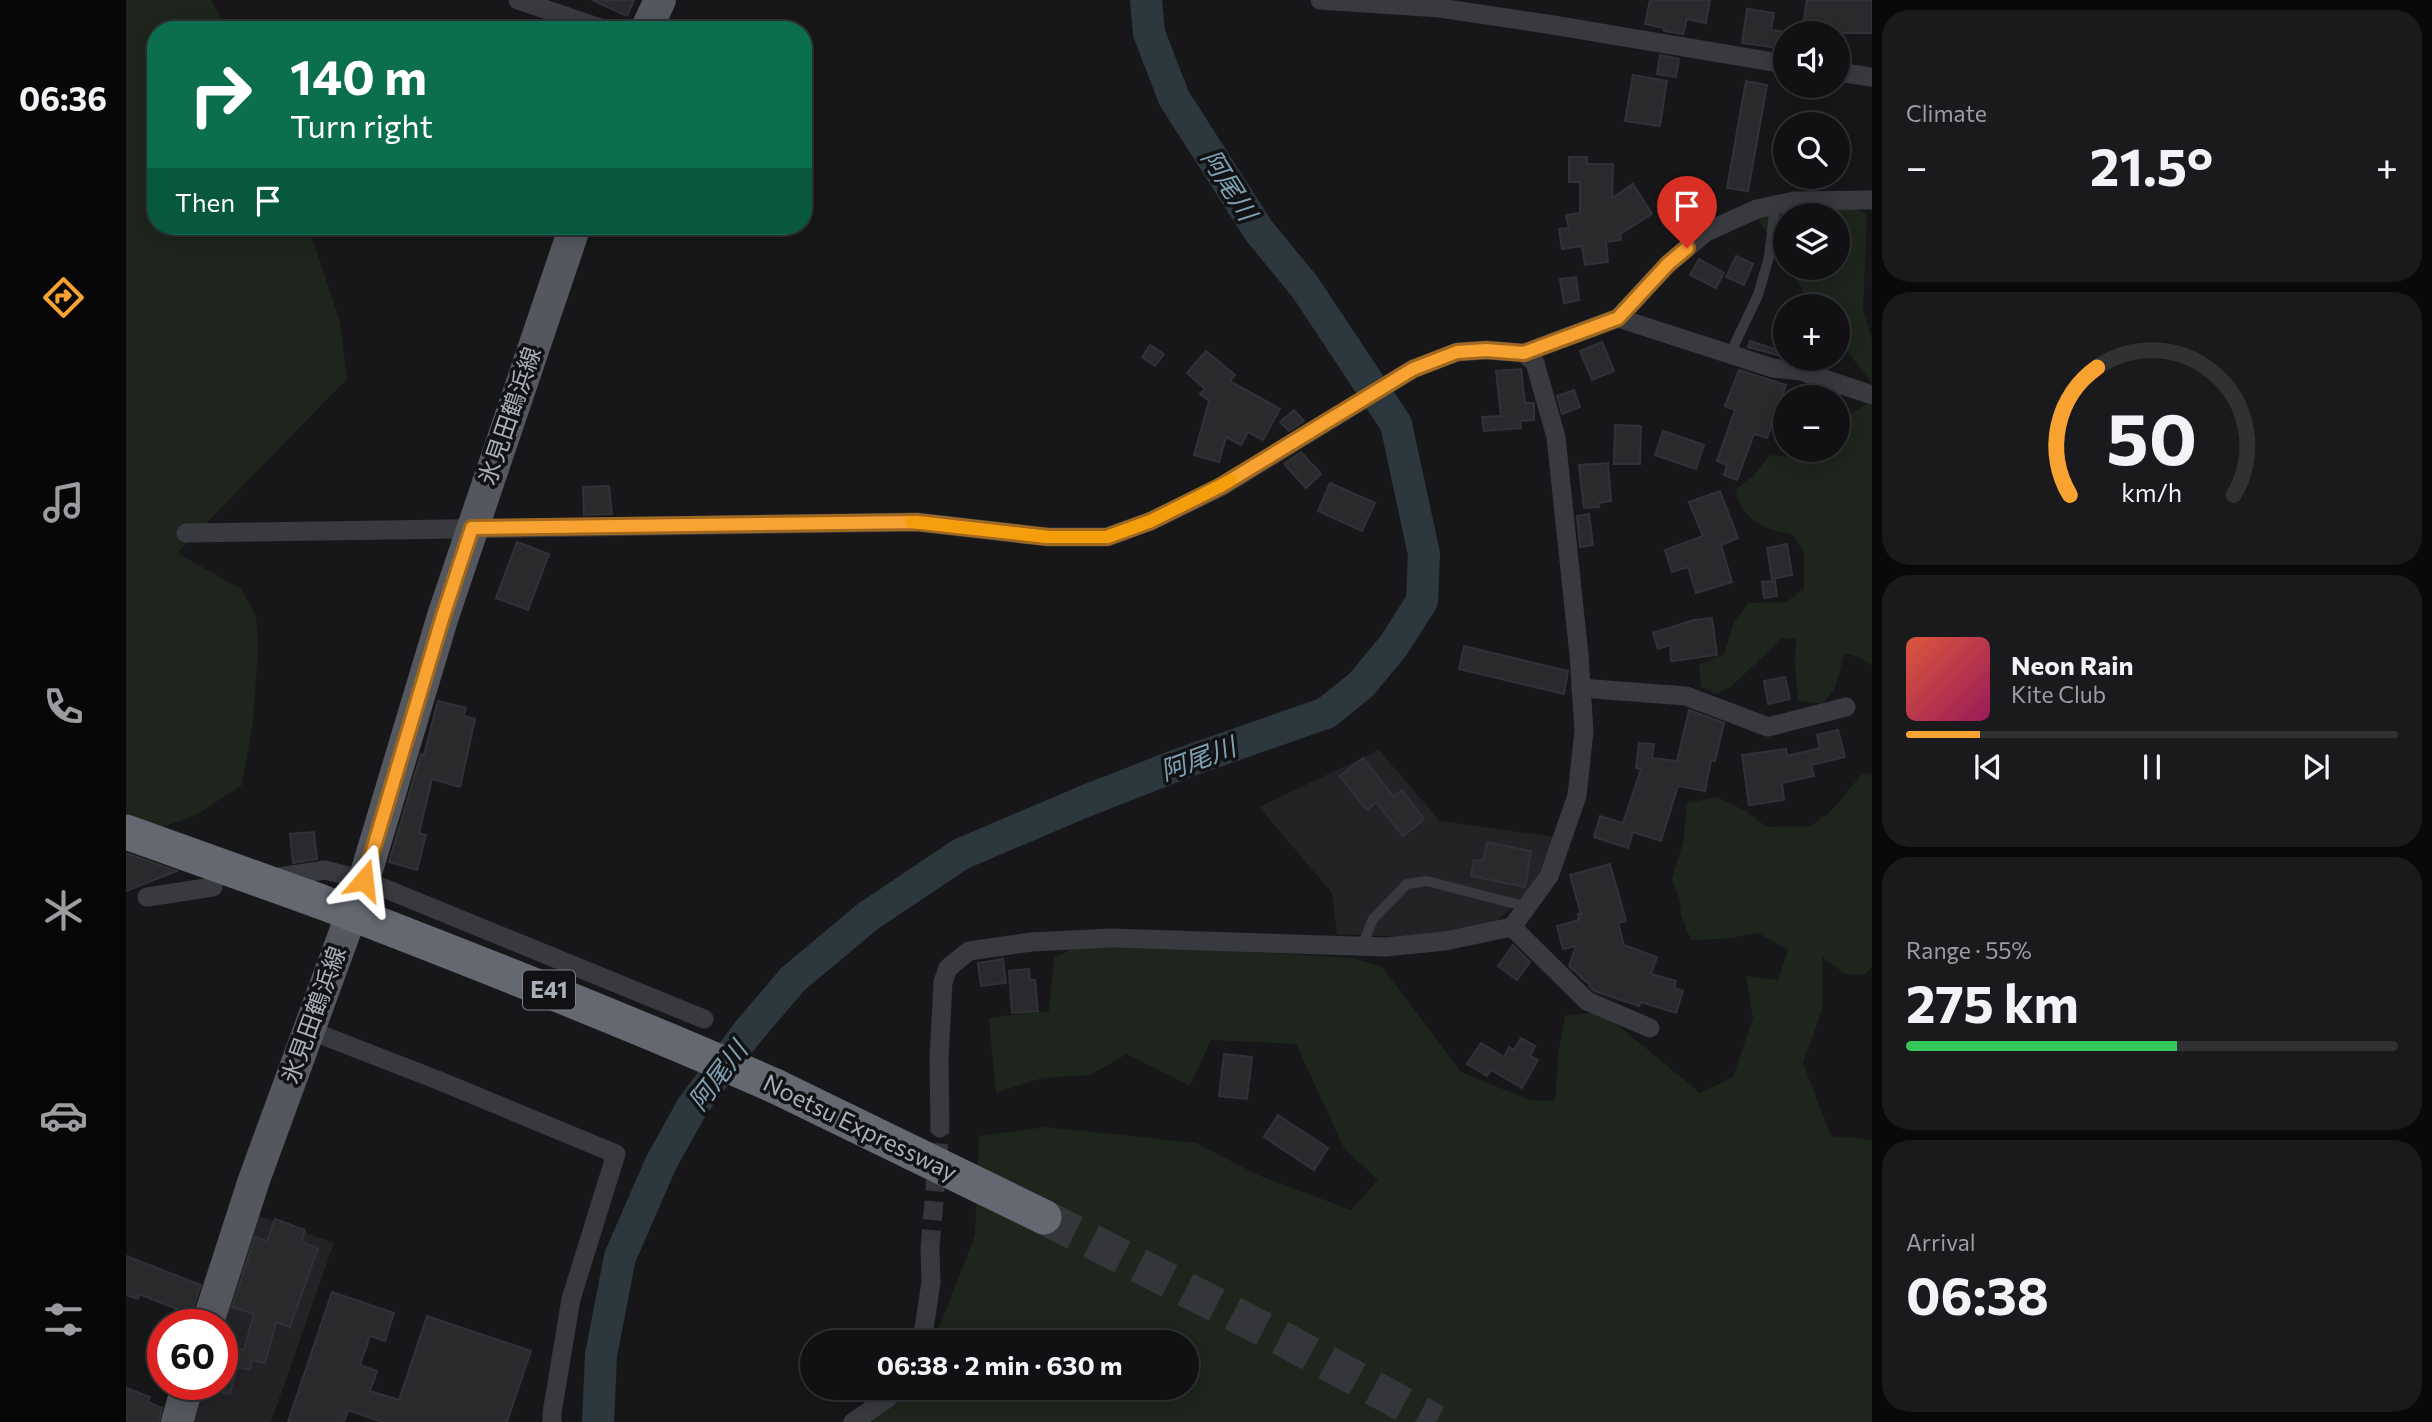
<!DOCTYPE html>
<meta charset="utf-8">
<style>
:root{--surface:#111113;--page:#1a1a1c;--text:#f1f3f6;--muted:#9c9da0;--line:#303133;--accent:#f8a231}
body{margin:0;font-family:Commissioner,"Noto Sans JP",sans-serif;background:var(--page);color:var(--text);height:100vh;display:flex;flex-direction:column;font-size:26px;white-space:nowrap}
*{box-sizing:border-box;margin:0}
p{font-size:23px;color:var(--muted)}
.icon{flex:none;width:38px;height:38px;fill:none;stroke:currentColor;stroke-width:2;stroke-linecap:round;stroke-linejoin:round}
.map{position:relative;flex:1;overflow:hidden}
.drawer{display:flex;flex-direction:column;gap:10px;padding:10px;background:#09090a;width:560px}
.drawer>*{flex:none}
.hud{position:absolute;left:21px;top:21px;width:665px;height:214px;border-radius:28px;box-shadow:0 4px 18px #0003,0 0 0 2px var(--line);background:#0b6e4f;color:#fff;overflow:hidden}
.controls{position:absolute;left:1647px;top:21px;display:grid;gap:14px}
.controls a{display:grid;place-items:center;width:77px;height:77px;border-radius:50%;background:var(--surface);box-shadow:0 4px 18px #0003,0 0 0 2px var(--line);font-size:35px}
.speed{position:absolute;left:21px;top:1309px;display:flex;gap:14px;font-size:35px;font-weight:700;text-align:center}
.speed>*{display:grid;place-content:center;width:91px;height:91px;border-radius:50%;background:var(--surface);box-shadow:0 4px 18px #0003,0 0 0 2px var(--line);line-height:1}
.speed .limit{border:10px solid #d22;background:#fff;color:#111}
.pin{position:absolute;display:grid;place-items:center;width:60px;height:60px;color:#fff;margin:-72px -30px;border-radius:50% 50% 50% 0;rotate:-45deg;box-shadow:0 0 7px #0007}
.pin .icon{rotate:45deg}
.me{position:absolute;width:77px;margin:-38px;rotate:17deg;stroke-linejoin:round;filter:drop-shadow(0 0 5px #0008)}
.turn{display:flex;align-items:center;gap:24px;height:147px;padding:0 28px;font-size:32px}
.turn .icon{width:91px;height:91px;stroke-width:2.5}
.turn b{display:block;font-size:49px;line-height:60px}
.then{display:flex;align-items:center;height:66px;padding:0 28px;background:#0003;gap:14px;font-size:26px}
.big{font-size:52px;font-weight:700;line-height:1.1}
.drawer .card{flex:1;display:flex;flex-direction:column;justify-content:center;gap:10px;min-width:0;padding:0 24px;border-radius:28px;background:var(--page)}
.drawer .dial{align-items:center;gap:0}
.dial svg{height:182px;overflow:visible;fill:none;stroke:var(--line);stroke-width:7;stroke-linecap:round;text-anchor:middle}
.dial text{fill:var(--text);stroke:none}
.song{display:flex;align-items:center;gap:21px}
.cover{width:84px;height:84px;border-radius:10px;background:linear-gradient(135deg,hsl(10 70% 55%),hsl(330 70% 35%))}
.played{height:7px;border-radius:4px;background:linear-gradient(90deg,var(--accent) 15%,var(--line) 15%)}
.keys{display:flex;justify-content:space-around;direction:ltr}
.heat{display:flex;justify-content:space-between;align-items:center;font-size:38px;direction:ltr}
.charge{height:10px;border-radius:5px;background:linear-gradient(90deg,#34c759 55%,var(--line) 0)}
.trip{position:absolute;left:674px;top:1330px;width:399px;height:70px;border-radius:35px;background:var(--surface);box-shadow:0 4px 18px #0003,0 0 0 2px var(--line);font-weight:700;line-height:70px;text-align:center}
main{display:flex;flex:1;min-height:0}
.dock{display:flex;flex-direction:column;width:126px;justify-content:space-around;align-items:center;background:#070708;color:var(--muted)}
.dock .icon{width:49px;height:49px}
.dock .active{color:var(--accent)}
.dock b{font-size:32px;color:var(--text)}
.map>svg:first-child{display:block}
.built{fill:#232326}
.green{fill:#1d251d}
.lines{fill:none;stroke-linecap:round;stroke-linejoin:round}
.river{stroke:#2d383e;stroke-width:32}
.building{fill:#2a2a2d;stroke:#313235;stroke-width:2}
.minor-tunnel{stroke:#343639;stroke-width:19;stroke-dasharray:19 10;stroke-linecap:butt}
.motorway-tunnel{stroke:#343639;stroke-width:35;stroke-dasharray:35 18;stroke-linecap:butt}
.service{stroke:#383a3f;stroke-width:10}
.minor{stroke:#383a3f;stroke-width:19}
.primary{stroke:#54575e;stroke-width:32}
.motorway{stroke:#646870;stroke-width:35}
.motorway-bridge{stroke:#646870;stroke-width:35}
.route-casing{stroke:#a16920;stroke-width:18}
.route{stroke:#f8a231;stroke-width:12}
.slow{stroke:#f59e0b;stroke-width:12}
.labels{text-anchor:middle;stroke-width:7;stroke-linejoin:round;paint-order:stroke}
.shield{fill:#121214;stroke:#7c8188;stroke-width:2}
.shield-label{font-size:23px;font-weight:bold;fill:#a9b0ba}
.street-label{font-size:24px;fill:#a9b0ba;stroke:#121214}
.water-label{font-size:26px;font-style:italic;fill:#7fa1b5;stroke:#121214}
</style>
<main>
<nav class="dock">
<b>06:36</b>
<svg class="icon active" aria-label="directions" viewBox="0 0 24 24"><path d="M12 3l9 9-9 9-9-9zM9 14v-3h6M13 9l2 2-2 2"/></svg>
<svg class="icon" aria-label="music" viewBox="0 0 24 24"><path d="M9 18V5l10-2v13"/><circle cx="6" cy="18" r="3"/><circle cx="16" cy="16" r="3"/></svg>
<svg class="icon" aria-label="phone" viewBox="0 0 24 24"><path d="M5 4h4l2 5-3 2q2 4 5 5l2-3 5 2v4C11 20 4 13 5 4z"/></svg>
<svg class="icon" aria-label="climate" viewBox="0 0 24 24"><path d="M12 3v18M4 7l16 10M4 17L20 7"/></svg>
<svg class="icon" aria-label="car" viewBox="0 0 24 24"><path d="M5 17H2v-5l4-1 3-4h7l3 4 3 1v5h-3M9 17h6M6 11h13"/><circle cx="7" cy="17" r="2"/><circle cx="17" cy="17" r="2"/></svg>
<svg class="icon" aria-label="filters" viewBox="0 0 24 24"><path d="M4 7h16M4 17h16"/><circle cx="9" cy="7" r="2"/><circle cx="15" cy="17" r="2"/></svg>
</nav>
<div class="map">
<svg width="1746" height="1422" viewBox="0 0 1746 1422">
<rect width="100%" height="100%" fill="#171719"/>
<g class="built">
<path d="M1253 750 1314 821 1428 837 1408 887 1371 921 1300 938 1211 934 1206 893 1133 807Z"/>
<path d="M128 1214 208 1243 145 1422H60L72 1384H96V1325Z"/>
</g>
<g class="green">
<path d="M0 0H85L102 30H30V226H182L214 322 221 379 51 553 115 589 130 616 132 648 127 722 116 785 72 814 0 841Z"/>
<path d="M1678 205 1727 208 1741 214 1737 310 1746 340V383L1712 340V306H1686L1663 268H1712V215H1659V262L1632 219Z"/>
<path d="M1741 404 1746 405V666L1735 658 1719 653 1708 690 1696 704 1672 701 1669 665 1670 639 1656 638 1606 686 1591 694 1575 687 1573 665 1598 654 1608 622 1622 603 1660 602 1678 589V551L1667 535C1636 528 1619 523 1609 490L1628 475 1644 455 1685 459 1712 450V435L1717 418Z"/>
<path d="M1746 773V967L1739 974H1719L1696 957 1697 1007 1677 1063 1705 1136 1746 1140V1422H740L777 1388H1060V1342H804L815 1323 849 1235 853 1136 920 1127 1070 1143 1132 1175 1225 1210 1252 1180 1218 1148 1170 1044 1085 1040 1064 1086 1001 1054 964 1075 916 1078 870 1093 863 1018 923 1011 928 958 950 947 1111 951 1226 958 1256 967 1335 1072 1404 1100 1429 1101 1432 1056 1439 1016 1469 1012 1493 1026 1574 1093 1607 1077 1627 1018 1620 976 1652 980 1662 950 1632 933 1598 939 1565 940 1555 916 1554 901 1546 879 1557 843 1561 803 1591 797 1618 810 1641 827 1685 826 1706 810 1735 775Z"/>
</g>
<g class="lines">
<path class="river" d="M472 1422 475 1355 494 1257 535 1163 566 1107 621 1033 667 979 741 917 835 854 957 802 1054 764 1200 713 1235 685 1268 645 1296 601 1298 554 1270 424 1179 287 1133 231 1048 98 1023 33 1020 0"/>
</g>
<g class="building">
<path d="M466 0H508L501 16Z"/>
<path d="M1524 0H1584L1580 23 1561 19 1557 34 1538 31V28L1519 24Z"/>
<path d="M1681 0H1746V33H1676Z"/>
<path d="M1621 9 1648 13 1645 30 1659 32V49L1616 43Z"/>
<path d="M1534 55 1553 59 1550 77 1531 74Z"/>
<path d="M1507 75 1541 81 1534 126 1499 121Z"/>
<path d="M1620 81 1641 85 1622 191 1601 188Z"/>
<path d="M1443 157H1461V164H1487L1486 198 1507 184 1526 214 1494 234 1495 240 1480 242 1482 262 1459 265 1456 246 1436 249 1433 229 1443 228 1440 215 1454 213V182H1443Z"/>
<path d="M1610 256 1627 264 1618 285 1600 277Z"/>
<path d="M1573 259 1598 273 1590 288 1564 275Z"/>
<path d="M1450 277 1453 300 1438 303 1434 279Z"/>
<path d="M1624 341 1659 352V357L1622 347Z"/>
<path d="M1476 342 1488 371 1466 380 1454 351Z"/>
<path d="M1024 345 1038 354 1029 366 1016 357Z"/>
<path d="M1080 351 1109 375 1104 381 1154 409 1137 440 1122 432 1115 445 1100 437 1093 462 1068 455 1083 401 1074 394 1079 389 1061 373Z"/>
<path d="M1395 369 1399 403H1408V420L1394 421 1395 428 1358 431 1356 417 1375 416 1370 371Z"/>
<path d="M1613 370 1660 385 1641 438 1628 434 1611 480 1598 475 1601 465 1591 461 1609 410 1599 406Z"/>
<path d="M1448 390 1454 407 1436 414 1431 396Z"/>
<path d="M1168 410 1178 421 1163 431 1154 422Z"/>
<path d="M1489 425 1515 426 1514 464H1488Z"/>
<path d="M1537 431 1578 445 1570 469 1529 455Z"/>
<path d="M1175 452 1195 474 1180 488 1158 464Z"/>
<path d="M1482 463 1485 501 1472 503 1473 507 1458 508 1453 465Z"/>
<path d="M1204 483 1249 503 1236 531 1192 511Z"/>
<path d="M483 486 486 514 458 515 457 487Z"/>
<path d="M1594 491 1612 538 1595 545 1606 582 1570 593 1562 567 1546 572 1539 550 1577 536 1563 502Z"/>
<path d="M1463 514 1467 545 1454 547 1451 516Z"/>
<path d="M391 542 423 554 402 610 370 598Z"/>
<path d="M1661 544 1666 575 1646 579 1641 548Z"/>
<path d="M1649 581 1651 596 1638 598 1636 582Z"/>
<path d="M1586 618 1591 655 1545 661 1544 645 1532 649 1527 633 1568 620Z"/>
<path d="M1338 646 1442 671 1438 694 1333 669Z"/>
<path d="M1659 677 1664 699 1642 704 1638 681Z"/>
<path d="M312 701 340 708 338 716 349 719 334 787 306 779 293 833 300 835 291 870 263 862 295 754 298 755Z"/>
<path d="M1563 710 1598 723 1589 761 1585 760 1579 791 1552 786 1535 841 1507 832 1502 848 1468 837 1474 816 1497 823 1515 769 1510 768 1513 743 1528 744 1526 758 1551 761Z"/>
<path d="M1712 730 1719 757 1685 765 1688 776 1656 783 1658 800 1623 805 1616 755 1660 749 1661 756 1694 748 1691 735Z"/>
<path d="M1237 758 1268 797 1276 790 1298 819 1277 836 1250 802 1241 810 1214 776Z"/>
<path d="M188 832 191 859 167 863 164 834Z"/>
<path d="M1361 842 1405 851 1399 887 1345 876 1348 860 1357 861Z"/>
<path d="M0 853 51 871 0 891Z"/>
<path d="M1484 864 1500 921 1492 923 1498 945 1531 957 1525 974 1550 981 1548 988 1557 991 1550 1013 1515 1002 1513 1006 1468 991 1463 986 1464 984 1459 981 1443 966 1450 946 1437 949 1431 926 1453 920 1452 914H1455L1444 875Z"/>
<path d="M1387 945 1404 962 1391 980 1372 966Z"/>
<path d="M877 959 880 983 855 986 852 963Z"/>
<path d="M903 969 904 980H909L912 1011 886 1013 883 971Z"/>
<path d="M1395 1038 1409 1046 1404 1056 1412 1060 1396 1088 1365 1070 1361 1076 1341 1064 1355 1043 1378 1057 1383 1047 1388 1050Z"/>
<path d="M1098 1054 1126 1057 1121 1099 1093 1096Z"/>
<path d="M1152 1115 1202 1148 1188 1170 1138 1137Z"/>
<path d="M149 1219 179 1230 175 1242 192 1248 164 1327 150 1322 139 1363 126 1360 124 1370 111 1367 104 1394 91 1391 93 1384H96V1372L103 1346 118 1350 128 1314 106 1307 129 1237 141 1241Z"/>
<path d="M0 1256 75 1285 64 1316 50 1311 51 1309 13 1294 12 1299 0 1295Z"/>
<path d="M206 1292 268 1313 259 1341 244 1336 234 1365 251 1371 244 1391 273 1400 301 1316 405 1351 381 1422H256L222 1410 218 1422H162Z"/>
<path d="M0 1388 24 1397 22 1402 36 1408 33 1422H0Z"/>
</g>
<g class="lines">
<path class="minor-tunnel" d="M804 1249 814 1128"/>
<path class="motorway-tunnel" d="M918 1217 1157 1339 1310 1422"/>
<g class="service">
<path d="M1604 354 1632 295 1643 257 1649 205"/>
<path d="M1236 946 1247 919 1281 884 1301 881 1401 907"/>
</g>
<g class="minor">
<path d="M392 0 480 30"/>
<path d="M1194 0 1314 8 1421 24 1659 64"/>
<path d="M1712 72 1746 77"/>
<path d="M1492 318 1647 368 1675 371 1746 395"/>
<path d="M60 533 791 522 922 537H981L1025 521 1095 487 1287 369 1331 352 1360 350 1398 353 1492 318 1542 264 1580 232 1631 209 1668 201 1746 200"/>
<path d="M1455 688 1560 696 1642 727 1720 707"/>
<path d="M146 878 199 870 238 880 578 1019"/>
<path d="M21 897 87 887"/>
<path d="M1386 927 1461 1001 1524 1028"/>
<path d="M183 1030 314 1081 490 1154 445 1299 426 1413V1422"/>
<path d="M814 1128 813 1058 817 982 822 968 843 951 905 942 985 938 1260 947 1319 941 1386 927 1423 876 1451 796 1458 731 1453 655 1430 437 1409 363 1398 353"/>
<path d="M796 1342 805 1282 804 1249"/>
<path d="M727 1422 762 1398 768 1388"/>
</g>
<g class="primary">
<path d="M520 30 534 0"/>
<path d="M81 1325 128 1180 238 880 317 616 449 226"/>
<path d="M51 1422 62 1384"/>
</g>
<g class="motorway">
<path d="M0 832 193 901"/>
<path d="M649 1086 918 1217"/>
</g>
<path class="motorway-bridge" d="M193 901C346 960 499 1020 649 1086"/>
</g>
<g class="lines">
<defs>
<path id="route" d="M238 880 317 616 346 528 791 522 922 537H981L1025 521 1095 486 1287 369 1331 352 1360 350 1398 353 1492 318 1542 264 1561 248"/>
</defs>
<use href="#route" class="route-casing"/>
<use href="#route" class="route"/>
<path class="slow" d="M785 522 922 537H981L1025 521 1105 480"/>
</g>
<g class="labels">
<rect class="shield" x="397" y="970.5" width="52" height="39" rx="5"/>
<g class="shield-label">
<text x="423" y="998">E41</text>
</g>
<g class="street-label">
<text transform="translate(384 416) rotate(-71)" y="8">氷見田鶴浜線</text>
<text transform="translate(188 1015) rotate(-70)" y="8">氷見田鶴浜線</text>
<text transform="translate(734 1128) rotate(26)" y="8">Noetsu Expressway</text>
</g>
<g class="water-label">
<text transform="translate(1103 185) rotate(58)" y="9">阿尾川</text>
<text transform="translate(1072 759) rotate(-20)" y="9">阿尾川</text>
<text transform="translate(592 1076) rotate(-53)" y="9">阿尾川</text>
</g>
</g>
</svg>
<div class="controls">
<a><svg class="icon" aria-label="sound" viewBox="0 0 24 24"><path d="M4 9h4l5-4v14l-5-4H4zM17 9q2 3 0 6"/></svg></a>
<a><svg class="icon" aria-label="search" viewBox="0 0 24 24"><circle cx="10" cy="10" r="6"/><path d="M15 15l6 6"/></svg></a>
<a><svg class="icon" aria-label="layers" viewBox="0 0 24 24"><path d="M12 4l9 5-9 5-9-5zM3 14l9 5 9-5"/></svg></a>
<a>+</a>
<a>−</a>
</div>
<div class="speed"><div class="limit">60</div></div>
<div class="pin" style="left:1561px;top:248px;background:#d93025"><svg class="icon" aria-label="arrive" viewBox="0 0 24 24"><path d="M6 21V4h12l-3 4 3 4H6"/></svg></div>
<svg class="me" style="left:238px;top:880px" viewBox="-20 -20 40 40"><path d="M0-17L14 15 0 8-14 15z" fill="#f8a231" stroke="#fff" stroke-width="4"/></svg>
<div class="trip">06:38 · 2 min · 630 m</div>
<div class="hud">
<div class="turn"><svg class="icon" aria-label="right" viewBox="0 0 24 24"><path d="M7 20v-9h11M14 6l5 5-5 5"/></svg><div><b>140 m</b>Turn right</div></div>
<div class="then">Then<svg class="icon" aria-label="arrive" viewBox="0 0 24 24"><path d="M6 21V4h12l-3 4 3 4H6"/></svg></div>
</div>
</div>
<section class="drawer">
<div class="card"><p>Climate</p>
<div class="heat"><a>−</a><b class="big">21.5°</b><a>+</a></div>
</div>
<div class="card dial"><svg viewBox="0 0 100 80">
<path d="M14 69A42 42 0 1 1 86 69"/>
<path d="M14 69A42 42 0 0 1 26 13" stroke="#f8a231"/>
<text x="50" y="56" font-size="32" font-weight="700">50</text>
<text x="50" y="72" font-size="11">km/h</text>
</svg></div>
<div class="card">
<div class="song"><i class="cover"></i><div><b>Neon Rain</b><p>Kite Club</p></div></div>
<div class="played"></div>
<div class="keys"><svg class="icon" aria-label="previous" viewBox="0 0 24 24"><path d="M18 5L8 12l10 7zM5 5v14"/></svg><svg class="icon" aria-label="pause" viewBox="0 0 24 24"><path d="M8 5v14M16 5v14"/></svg><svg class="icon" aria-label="next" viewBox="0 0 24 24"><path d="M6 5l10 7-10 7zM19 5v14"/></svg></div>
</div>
<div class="card"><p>Range · 55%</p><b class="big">275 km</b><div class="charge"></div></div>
<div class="card"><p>Arrival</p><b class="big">06:38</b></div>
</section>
</main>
